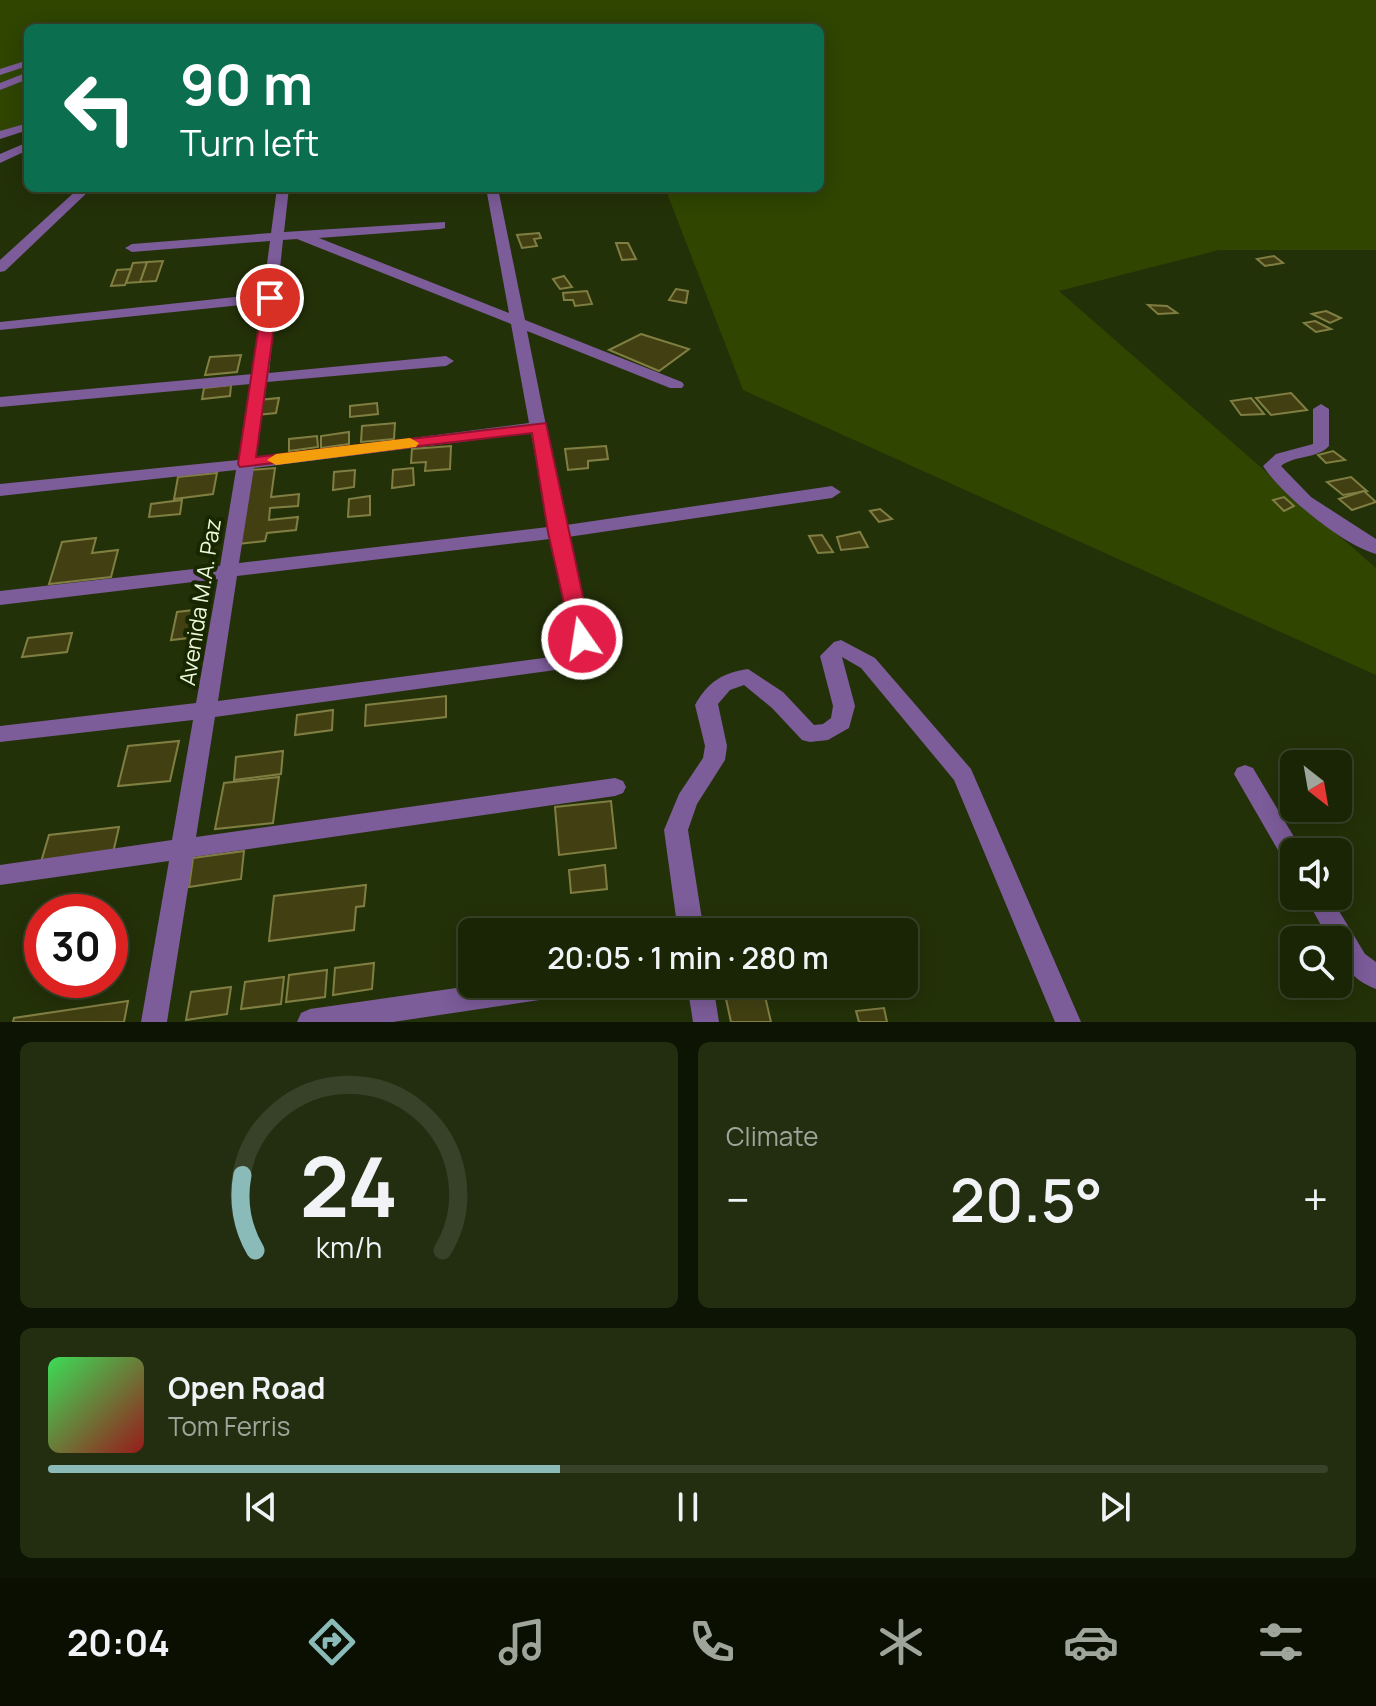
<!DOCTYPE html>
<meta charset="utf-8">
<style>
:root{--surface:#1a2506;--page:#232d10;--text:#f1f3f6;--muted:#9fa59b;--line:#384228;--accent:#8bbbb9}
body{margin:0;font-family:Manrope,sans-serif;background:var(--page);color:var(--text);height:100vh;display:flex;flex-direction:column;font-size:30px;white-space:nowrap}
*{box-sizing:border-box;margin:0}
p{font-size:26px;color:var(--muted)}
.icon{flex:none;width:44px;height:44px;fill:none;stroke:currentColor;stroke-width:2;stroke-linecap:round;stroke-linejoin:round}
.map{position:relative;height:1022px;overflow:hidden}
.side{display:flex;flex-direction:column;gap:20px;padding:20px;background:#0e1403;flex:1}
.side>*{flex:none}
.top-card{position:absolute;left:24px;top:24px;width:800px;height:168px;border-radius:12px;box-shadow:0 4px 20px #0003,0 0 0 2px var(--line);background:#0b6e4f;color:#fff;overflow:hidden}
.needle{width:52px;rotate:149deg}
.fabs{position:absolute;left:1280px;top:750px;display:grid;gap:16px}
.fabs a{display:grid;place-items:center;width:72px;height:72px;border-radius:12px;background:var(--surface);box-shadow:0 4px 20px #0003,0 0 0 2px var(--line);font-size:40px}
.speed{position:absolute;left:24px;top:894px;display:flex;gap:16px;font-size:40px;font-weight:700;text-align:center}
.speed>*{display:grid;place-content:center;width:104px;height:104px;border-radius:50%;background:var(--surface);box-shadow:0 4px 20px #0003,0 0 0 2px var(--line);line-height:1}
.speed .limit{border:12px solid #d22;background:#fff;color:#111}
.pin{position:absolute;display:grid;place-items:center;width:68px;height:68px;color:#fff;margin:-34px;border:4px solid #fff;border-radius:50%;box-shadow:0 2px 8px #0007}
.me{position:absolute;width:88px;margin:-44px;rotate:347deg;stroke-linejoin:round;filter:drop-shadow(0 0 6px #0008)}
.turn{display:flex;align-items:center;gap:28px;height:168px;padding:0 24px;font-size:36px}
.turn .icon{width:104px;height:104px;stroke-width:2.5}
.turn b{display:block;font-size:56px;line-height:68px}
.big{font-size:60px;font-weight:600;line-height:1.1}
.side .widget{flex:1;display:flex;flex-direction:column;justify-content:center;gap:12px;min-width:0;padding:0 28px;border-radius:12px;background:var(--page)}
.side .dial{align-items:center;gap:0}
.dial svg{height:208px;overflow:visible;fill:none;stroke:var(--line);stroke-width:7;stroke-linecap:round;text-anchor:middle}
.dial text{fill:var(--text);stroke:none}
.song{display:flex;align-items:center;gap:24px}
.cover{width:96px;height:96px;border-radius:12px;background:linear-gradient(135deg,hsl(130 70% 55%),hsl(0 70% 35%))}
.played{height:8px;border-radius:4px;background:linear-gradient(90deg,var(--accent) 40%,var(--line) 40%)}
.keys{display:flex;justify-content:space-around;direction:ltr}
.heat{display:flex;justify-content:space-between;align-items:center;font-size:44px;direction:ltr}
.side .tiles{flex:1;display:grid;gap:20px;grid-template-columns:1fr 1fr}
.widget:last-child{grid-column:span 2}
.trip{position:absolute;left:458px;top:918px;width:460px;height:80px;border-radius:12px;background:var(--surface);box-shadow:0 4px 20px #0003,0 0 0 2px var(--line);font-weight:600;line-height:80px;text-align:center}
.tabs{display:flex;height:128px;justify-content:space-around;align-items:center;background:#0a0f02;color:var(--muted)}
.tabs .icon{width:56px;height:56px}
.tabs .selected{color:var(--accent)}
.tabs b{font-size:36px;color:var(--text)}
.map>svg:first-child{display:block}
.green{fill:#2f4500}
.building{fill:#424012;stroke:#807e42;stroke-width:2}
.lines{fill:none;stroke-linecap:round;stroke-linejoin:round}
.street{fill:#7c5c99;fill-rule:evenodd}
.route{fill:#e11d48;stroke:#92132f;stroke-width:2}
.slow{fill:#f59e0b}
.labels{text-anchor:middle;stroke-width:8;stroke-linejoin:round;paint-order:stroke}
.street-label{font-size:22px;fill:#edfadd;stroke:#192700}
</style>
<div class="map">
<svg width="1376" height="1022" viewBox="0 0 1376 1022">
<rect width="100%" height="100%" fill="#233108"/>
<path class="green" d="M0 0H1376V250H1219L1059 291 1376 568V675L743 390 665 188H820V28H28V130L0 135Z"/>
<g class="building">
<path d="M539 233 541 238 534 239 537 246 522 248 517 235Z"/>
<path d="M616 243H628L636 259 622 260Z"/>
<path d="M1274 256 1283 263 1265 266 1257 259Z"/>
<path d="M163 261 156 281 140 282 147 262Z"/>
<path d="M147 262 140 282 126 283 133 263Z"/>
<path d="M131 269 125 285 111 286 117 270Z"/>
<path d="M564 276 572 287 560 289 553 279Z"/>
<path d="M676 289 688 291 686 303 669 300Z"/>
<path d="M587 291 592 304 575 306 573 300H564L563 293Z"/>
<path d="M1148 305 1167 306 1177 313 1158 314Z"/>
<path d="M1326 311 1341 318 1330 323 1312 314Z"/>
<path d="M1315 321 1331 329 1316 332 1304 323Z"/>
<path d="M641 334 689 349 659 371 609 350Z"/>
<path d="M241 355 237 372 205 375 210 357Z"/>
<path d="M231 385 230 396 202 399 204 388Z"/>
<path d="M1291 393 1307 410 1271 415 1256 398Z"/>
<path d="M279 398 276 413 256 415 259 400Z"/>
<path d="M1251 398 1264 414 1241 415 1231 401Z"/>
<path d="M377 403 378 414 350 417V406Z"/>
<path d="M395 423 394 439 361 442 362 426Z"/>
<path d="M349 432V444L321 448V436Z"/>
<path d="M317 436 318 447 289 451V439Z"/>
<path d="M451 446 450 469 425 471 426 462 411 463 412 449Z"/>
<path d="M606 446 608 459 588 461V468L568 470 565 449Z"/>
<path d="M1333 451 1345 460 1326 463 1318 455Z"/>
<path d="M275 468 271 497 299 494 298 506 270 508 269 520 298 517 296 530 267 533 265 541 237 544 250 470Z"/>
<path d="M413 468 414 485 392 488 393 470Z"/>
<path d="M355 470 354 487 333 490 334 472Z"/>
<path d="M217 473 213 494 174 499 178 477Z"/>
<path d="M1351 477 1367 491 1343 495 1327 482Z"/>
<path d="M1364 491 1376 502 1352 510 1339 499Z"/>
<path d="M370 496V515L348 517 349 499Z"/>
<path d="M1284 497 1294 506 1284 511 1273 500Z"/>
<path d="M182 500 180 514 149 517 151 504Z"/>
<path d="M880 509 892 519 879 522 870 511Z"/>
<path d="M860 532 868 547 841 550 837 537Z"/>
<path d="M822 535 833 552 818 553 809 536Z"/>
<path d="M96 538 92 553 118 550 111 577 49 584 62 542Z"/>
<path d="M203 609 198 637 171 640 177 612Z"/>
<path d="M72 633 67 652 22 657 28 638Z"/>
<path d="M446 696V717L365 726 366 705Z"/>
<path d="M333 710 332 730 295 735 297 715Z"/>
<path d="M179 741 170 781 118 786 128 746Z"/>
<path d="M283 751 281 774 234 780 236 757Z"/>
<path d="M279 777 273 823 215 829 224 783Z"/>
<path d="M611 801 616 848 559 855 555 807Z"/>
<path d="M119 827 113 853 41 862 49 835Z"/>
<path d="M244 851 241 879 189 887 193 858Z"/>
<path d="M605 865 607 889 571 893 569 870Z"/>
<path d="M366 885 364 906 356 907 354 930 269 941 274 896Z"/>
<path d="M766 926 767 932 721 931Z"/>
<path d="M374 963 372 989 333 995 335 968Z"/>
<path d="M327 970 325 997 286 1002 289 975Z"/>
<path d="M284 977 281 1004 241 1009 245 982Z"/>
<path d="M231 987 227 1014 186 1020 191 992Z"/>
<path d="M764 992 771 1022H731L726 999Z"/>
<path d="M128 1001 124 1022H13L14 1018Z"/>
<path d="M884 1008 887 1022H859L856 1011Z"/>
</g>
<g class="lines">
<g class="street">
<path d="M28 60V66L0 75V69Z"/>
<path d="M28 72V79L0 90V83Z"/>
<path d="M28 123V130L0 139V131Z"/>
<path d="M28 142V150L0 163V154Z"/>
<path d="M79 188H92L5 271 0 272V260Z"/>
<path d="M277 188H289L284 232 445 222V228L440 229 319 238 509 313 486 188H498L525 320 682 382 684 385 682 388H670L527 331 566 525 832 486 841 492 832 498 568 537 592 639 579 658 563 669 215 717 196 837 615 778 623 781 626 787 623 793 615 796 193 857 167 1022H141L169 861 0 885V865L172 840 193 720 0 742V726L196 703 218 579 0 605V591L220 566 236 470 0 496V484L238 460 251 384 0 407V397L253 374 262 303 0 330V322L263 294 270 241 132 252 125 248 132 244 271 233ZM297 239 511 324 529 423 256 458 267 382 446 366 454 361 446 356 269 373 283 240ZM531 433 548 527 239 563 254 468ZM550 539 572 638 565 648 551 657 218 701 237 576Z"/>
<path d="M1321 404 1329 409V446C1317 459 1295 455 1281 466L1311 497 1376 539V554C1343 545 1282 495 1263 466L1276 454 1313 444V409Z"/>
<path d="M841 640 875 658 971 769 1081 1022H1055L954 780 861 668 842 657 855 706 849 728 828 740 810 742 802 740 772 708 744 685 730 690 718 704 727 746 725 760 697 804 688 830 704 932H678L664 830 679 794 703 758 705 746 695 705C708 682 722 673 748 669L783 692 814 725 823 724 831 718 833 706 820 656 834 642Z"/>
<path d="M1245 765 1253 768 1303 852H1294V867L1286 864 1234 774 1237 768Z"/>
<path d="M1305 896H1330L1365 954 1376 962V989C1353 980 1338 964 1338 940H1329Z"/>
<path d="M484 984H579L575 992 566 996 393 1022H297L301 1013 310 1009Z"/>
<path d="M687 984H713L719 1022H693Z"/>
</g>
</g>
<path class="route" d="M270 294 278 298 256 457 546 423 592 639 589 644H575L572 639 548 532 532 433 240 467 238 464 263 298Z"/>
<path class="slow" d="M410 438 419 443 416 447 276 465 267 460 276 454Z"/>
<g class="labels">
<g class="street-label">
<text transform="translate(200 602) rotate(-81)" y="8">Avenida M.A. Paz</text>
</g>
</g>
</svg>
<div class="fabs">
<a><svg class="needle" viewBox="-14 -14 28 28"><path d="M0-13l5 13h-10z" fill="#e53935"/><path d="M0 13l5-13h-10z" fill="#9fa59b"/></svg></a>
<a><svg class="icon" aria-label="sound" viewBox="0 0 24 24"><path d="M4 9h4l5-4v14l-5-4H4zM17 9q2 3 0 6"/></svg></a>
<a><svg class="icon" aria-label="search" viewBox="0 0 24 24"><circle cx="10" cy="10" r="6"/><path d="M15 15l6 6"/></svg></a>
</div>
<div class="speed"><div class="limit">30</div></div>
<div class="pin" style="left:270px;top:298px;background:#d93025"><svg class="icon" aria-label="arrive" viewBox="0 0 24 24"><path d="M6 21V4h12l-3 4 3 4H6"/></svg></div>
<svg class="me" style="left:582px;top:639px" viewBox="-20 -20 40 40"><circle r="17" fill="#e11d48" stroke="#fff" stroke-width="3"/><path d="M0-11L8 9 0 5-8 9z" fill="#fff"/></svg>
<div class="trip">20:05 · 1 min · 280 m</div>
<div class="top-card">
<div class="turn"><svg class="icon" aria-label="left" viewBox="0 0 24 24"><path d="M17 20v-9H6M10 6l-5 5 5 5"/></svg><div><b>90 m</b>Turn left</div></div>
</div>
</div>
<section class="side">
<div class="tiles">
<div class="widget dial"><svg viewBox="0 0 100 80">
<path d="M14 69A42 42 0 1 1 86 69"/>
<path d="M14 69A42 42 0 0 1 9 40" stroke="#8bbbb9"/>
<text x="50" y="56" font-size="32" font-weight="700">24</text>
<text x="50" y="72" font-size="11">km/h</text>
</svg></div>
<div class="widget"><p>Climate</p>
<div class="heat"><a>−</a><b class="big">20.5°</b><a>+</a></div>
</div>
<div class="widget">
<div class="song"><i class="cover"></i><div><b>Open Road</b><p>Tom Ferris</p></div></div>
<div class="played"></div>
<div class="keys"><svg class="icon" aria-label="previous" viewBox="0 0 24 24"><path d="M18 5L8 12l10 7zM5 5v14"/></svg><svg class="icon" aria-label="pause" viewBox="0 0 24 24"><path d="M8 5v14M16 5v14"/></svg><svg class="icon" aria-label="next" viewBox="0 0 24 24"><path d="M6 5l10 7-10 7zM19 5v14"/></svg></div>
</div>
</div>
</section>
<nav class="tabs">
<b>20:04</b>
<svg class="icon selected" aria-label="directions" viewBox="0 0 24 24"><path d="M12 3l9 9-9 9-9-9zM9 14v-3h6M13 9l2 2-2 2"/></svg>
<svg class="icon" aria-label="music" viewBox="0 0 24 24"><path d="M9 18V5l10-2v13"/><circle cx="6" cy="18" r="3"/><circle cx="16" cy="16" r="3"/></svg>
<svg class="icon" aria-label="phone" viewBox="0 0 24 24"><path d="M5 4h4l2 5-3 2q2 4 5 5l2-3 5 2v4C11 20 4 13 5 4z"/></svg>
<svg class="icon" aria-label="climate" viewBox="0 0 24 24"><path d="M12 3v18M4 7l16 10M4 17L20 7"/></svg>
<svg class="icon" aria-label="car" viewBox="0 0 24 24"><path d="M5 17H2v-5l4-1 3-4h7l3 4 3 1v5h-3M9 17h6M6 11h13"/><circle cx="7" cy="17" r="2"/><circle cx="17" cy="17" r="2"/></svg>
<svg class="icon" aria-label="filters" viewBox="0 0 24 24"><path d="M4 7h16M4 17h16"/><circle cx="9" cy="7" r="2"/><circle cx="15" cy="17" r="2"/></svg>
</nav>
